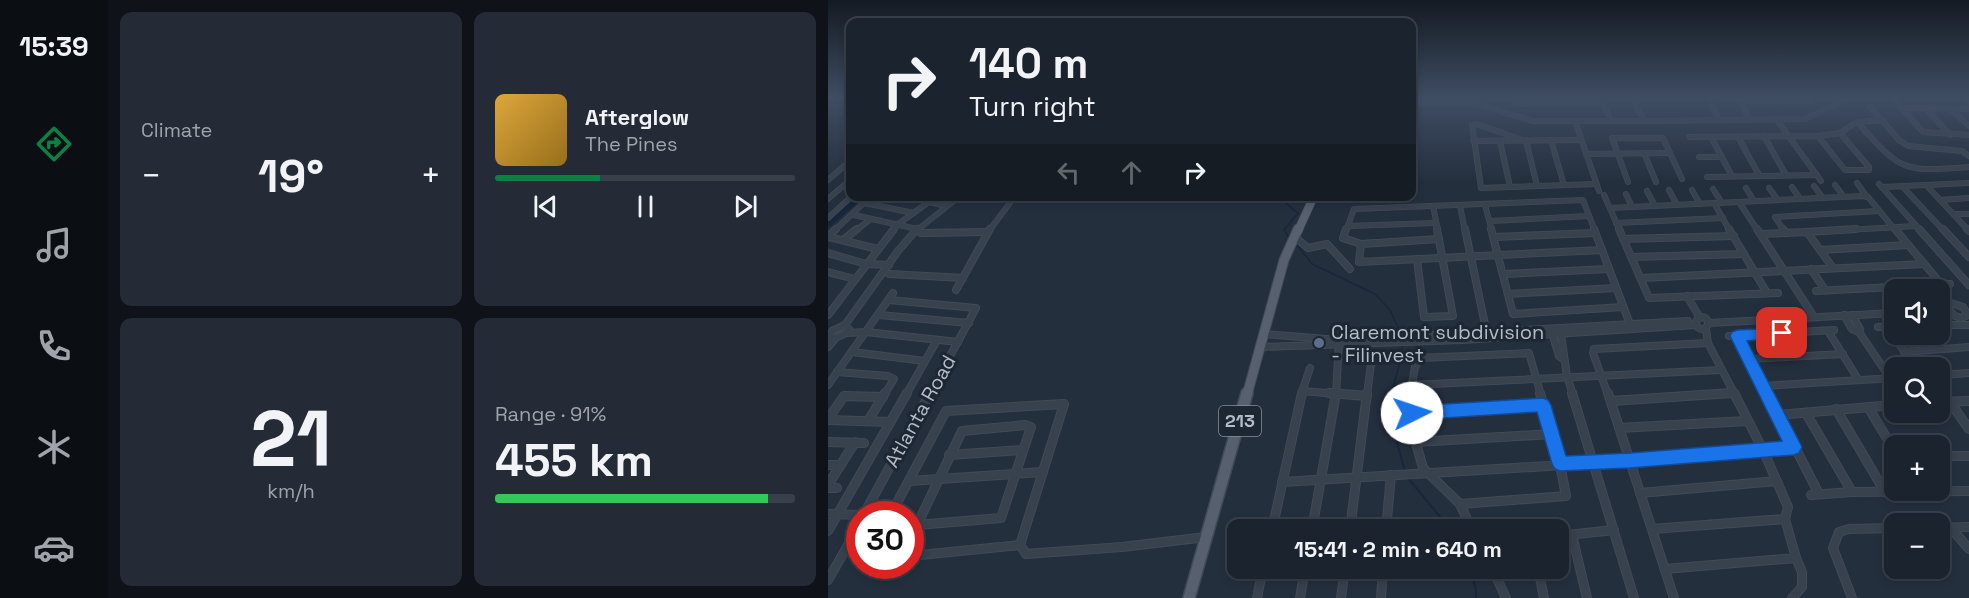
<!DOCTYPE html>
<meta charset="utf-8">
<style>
:root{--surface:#1b232e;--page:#242b36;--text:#f1f3f6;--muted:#a0a4aa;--line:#39404a;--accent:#0b8043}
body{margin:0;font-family:"Space Grotesk",sans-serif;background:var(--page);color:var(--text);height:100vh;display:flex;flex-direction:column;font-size:22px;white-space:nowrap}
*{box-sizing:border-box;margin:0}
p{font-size:20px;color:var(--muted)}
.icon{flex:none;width:33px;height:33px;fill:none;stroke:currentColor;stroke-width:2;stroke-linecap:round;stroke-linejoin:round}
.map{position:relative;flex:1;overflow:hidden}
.side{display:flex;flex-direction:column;gap:12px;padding:12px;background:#0f1319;width:720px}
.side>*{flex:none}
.top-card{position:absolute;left:18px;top:18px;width:570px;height:183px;border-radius:12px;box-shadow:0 3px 9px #0003,0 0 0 2px var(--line);background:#1b232e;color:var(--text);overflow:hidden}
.buttons{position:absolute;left:1056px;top:279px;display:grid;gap:12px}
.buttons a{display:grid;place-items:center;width:66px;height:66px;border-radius:12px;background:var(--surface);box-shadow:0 3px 9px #0003,0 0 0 2px var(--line);font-size:30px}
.speed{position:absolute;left:18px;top:501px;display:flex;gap:12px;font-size:30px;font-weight:700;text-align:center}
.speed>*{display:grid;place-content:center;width:78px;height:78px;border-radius:50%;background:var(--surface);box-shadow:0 3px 9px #0003,0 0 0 2px var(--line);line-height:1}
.speed .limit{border:9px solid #d22;background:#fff;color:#111}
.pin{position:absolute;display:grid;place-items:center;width:51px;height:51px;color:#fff;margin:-26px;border-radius:12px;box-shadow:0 3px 9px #0006}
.me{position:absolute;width:66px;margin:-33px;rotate:86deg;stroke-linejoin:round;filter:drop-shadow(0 0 4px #0008)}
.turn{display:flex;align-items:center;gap:21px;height:126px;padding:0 24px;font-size:27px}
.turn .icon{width:78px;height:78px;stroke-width:2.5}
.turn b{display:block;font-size:42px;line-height:51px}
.lanes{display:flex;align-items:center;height:57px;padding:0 24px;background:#0003;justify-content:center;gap:30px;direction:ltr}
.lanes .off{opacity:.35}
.big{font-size:45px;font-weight:800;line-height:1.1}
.side .widget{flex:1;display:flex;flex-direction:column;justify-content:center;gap:9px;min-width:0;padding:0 21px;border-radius:12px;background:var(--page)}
.side .dial{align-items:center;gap:0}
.dial b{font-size:78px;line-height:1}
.song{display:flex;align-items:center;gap:18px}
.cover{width:72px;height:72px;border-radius:9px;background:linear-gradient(135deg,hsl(40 70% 55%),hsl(40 70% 35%))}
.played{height:6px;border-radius:3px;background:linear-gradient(90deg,var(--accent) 35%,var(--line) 35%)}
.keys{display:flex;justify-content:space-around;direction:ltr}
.heat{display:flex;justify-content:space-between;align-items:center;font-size:33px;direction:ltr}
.charge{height:9px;border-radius:4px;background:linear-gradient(90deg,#34c759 91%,var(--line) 0)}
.side .tiles{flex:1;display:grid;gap:12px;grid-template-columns:repeat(2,1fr)}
.trip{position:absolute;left:399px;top:519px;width:342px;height:60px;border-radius:12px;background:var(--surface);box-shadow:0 3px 9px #0003,0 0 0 2px var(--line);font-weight:800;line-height:60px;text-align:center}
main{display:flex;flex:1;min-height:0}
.tab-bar{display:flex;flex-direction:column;width:108px;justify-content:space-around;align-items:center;background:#0b0e12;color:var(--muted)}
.tab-bar .icon{width:42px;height:42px}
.tab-bar .on{color:var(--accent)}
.tab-bar b{font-size:27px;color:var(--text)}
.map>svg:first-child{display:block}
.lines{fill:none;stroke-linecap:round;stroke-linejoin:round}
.stream-far1{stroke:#17263c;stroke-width:1.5}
.stream{stroke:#17263c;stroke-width:2}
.river{fill:#17263c;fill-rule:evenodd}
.minor-far2-casing{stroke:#414a57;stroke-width:6}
.minor-far1-casing{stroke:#414a57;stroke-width:8}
.minor-casing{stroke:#414a57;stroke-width:10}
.primary-far2-casing{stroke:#414a57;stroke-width:9}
.primary-far1-casing{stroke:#414a57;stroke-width:11}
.primary-casing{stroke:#414a57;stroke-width:14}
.minor-far2{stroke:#38414e;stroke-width:4.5}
.minor-far1{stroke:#38414e;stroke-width:6}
.minor{stroke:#38414e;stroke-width:8}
.primary-far2{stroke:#56606e;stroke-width:8}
.primary-far1{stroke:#56606e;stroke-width:9}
.primary{stroke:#56606e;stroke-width:11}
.route{fill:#1a73e8;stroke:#114b97;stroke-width:1.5}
.service-dot{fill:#5c6f8a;stroke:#1d2633;stroke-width:2}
.labels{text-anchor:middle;stroke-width:6;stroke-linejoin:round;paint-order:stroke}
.shield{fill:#1d2633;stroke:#878f9c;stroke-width:1.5}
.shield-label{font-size:18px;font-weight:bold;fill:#b4bcc9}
.poi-label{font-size:20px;fill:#b4bcc9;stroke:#1d2633;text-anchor:start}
.street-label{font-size:20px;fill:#b4bcc9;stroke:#1d2633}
</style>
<main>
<nav class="tab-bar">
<b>15:39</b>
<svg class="icon on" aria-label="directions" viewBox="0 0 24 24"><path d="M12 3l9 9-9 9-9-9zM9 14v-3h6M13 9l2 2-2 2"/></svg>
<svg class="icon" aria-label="music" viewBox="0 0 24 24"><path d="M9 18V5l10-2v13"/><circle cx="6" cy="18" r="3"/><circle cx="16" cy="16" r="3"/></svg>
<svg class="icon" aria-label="phone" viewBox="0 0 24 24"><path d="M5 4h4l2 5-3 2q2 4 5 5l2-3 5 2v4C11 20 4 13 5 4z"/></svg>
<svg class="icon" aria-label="climate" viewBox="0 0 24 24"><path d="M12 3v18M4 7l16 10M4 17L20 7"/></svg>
<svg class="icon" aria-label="car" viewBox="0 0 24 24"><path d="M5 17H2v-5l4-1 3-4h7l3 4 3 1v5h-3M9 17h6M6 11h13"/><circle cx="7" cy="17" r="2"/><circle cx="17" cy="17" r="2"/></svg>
</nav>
<section class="side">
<div class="tiles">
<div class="widget"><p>Climate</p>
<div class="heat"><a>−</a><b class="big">19°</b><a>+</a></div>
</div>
<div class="widget">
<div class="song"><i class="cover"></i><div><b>Afterglow</b><p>The Pines</p></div></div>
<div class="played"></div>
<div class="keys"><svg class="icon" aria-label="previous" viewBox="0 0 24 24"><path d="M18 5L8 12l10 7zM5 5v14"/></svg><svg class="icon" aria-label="pause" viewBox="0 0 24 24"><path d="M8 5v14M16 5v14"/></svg><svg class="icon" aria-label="next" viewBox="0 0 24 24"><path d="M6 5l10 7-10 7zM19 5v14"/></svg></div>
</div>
<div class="widget dial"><b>21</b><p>km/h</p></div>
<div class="widget"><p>Range · 91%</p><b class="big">455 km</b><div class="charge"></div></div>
</div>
</section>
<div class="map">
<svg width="1141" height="598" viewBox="0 0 1141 598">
<rect width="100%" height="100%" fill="#242f3e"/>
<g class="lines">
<g class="stream-far1">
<path d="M0 102 16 103 22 99"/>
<path d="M455 196 456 202 470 213 456 230 461 237"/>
<path d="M469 245 484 264 547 294 562 310 573 334"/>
<path d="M563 395 574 355V345"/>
</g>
<g class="stream">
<path d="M563 393 565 429 577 471"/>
<path d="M580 478 623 530"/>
<path d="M641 568 648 589V598"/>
</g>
<path class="river" d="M27 196H37L3 226 0 227V219Z"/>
<defs>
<g id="minor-far2">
<path d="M805 99 816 121"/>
<path d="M881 99 891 119"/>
<path d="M1065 99 1095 132 1141 135"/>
<path d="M1138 99 1141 102"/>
<path d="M584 103 649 104 705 121H825L977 119 1019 99"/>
<path d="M687 104 775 103 783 121"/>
<path d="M1042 107 1071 140 1080 146 1134 151 1141 156"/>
<path d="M1073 108 1141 109"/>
<path d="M1098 109 1122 135"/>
<path d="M1124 110 1141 126"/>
<path d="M921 119 913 101H983"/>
<path d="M948 119 993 181"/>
<path d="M747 121 771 191"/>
<path d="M1029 122 1055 120"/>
<path d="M936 136 958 175"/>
<path d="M990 136 1012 133"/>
<path d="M861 137 990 136 1017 170H1041V167L1012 133 1029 122C1074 172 1074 172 1141 167"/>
<path d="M883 137 904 176"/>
<path d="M910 137 931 175"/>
<path d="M692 139 648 124 644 125 653 188 768 184"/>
<path d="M698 140 709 186"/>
<path d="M723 140 736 185"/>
<path d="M645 141 753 140"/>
<path d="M672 141 682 187"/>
<path d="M816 153 828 182"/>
<path d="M758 154 842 153"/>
<path d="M871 157H894"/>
<path d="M879 177 989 175"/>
<path d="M0 180 22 161"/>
<path d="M800 182 784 138H835L854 179"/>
<path d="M1029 183 1039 197"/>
<path d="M1051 184 1093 231"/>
<path d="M1007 185 1016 197"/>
<path d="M1098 185 1141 231"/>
<path d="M986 186 995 198"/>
<path d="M1074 186 1116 231"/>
<path d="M964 187 972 199"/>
<path d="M1054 187 1141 183"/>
<path d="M918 188 926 201"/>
<path d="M941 188 950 200"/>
<path d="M885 189 894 203"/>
<path d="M841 190 849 205"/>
<path d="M864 190 872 204"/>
<path d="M819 191 827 206"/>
<path d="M798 194 804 207"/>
<path d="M776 195 792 231"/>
<path d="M76 196 118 206"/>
<path d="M0 199 22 180"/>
<path d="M1112 200 1141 198"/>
<path d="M911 202 930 231"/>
<path d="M36 203 86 213"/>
<path d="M886 203 902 231"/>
<path d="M657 205 664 231"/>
<path d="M605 206 610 231"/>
<path d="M632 206 637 231"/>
<path d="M782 208 1035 196 1040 197 1068 231"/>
<path d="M1126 214H1141"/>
<path d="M26 215 89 229"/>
<path d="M0 218 24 196"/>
<path d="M662 221 761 216"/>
<path d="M788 223 895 218"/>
<path d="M520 226 608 223"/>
<path d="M6 231 43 196"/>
<path d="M27 231 43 219"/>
<path d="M65 231 69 225 109 196"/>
<path d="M88 231 132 196"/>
<path d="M161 231 187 196"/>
<path d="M518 231 526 209 755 200 767 231"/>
<path d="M956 231 947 217 1051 211"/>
<path d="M1001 231 1088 226"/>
</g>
<g id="minor-far1">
<path d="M518 229 515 238 533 244 531 262 774 250"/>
<path d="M637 229 659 334"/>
<path d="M663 229 685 314 795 307"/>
<path d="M766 229 774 250"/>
<path d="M791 229 821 298 950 293"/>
<path d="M901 229 939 293"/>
<path d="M929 229 986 317"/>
<path d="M955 229 958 233"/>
<path d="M1067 229 1113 284"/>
<path d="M1091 229 1141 285"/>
<path d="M1115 229 1141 257"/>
<path d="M1139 229 1141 231"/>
<path d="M979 232 1028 229"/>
<path d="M93 233 160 232"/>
<path d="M933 234 979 232 1005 268"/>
<path d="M0 237 8 229"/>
<path d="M0 237 50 249"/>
<path d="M666 237 767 233"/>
<path d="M468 238 480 248 499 244 522 269"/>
<path d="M795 239 906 236"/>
<path d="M15 240 29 229"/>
<path d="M533 244 611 239"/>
<path d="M774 250 802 324"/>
<path d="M992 250 1080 245"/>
<path d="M0 253 38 264 61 265"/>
<path d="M803 257 916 254"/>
<path d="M589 259 596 317 625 316 609 229"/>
<path d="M983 269 997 290"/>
<path d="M0 272 27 279"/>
<path d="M61 274 135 278"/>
<path d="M675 274 781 269"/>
<path d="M813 278 1096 264"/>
<path d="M128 290 162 229"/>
<path d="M988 291 1122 284"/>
<path d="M680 294 788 288"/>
<path d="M859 296 872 318"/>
<path d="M61 300 148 308 101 395"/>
<path d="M1123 303 1135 307 1140 315 1133 318 1127 316 1119 308Z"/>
<path d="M0 315 66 229"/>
<path d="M51 315 141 323"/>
<path d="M1016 315 1024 329 1031 332 1066 384"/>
<path d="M1024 315 1032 329 1031 332"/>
<circle cx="874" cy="323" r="6"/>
<path d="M881 323 1066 313"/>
<path d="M17 325 70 251 89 229"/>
<path d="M17 325 21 329C16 336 10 338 2 338L4 331Z"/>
<path d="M1112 325H1141"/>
<path d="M1050 327H1066"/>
<path d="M1059 327 1088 368"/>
<path d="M878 329 880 343 907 395"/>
<path d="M1000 331 1030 379"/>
<path d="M19 333 38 332 130 342"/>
<path d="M436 334 511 340 860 321"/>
<path d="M733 335 739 376 745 395"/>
<path d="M725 336 731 356 735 359"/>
<path d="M901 336 1006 330"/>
<path d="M909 336 939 395"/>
<path d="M0 347 7 339"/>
<path d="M432 347 634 340 867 325"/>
<path d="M24 352 97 361"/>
<path d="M1076 352 1141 347"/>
<path d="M921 359 1015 354"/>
<path d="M9 372 60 376 66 379 56 395"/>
<path d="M1112 375 1141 373"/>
<path d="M0 385 65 293"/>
<path d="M583 385 893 370"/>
<path d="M935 386 1066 378"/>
<path d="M474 391 521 395"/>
<path d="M78 395 109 340"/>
<path d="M473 395 482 368"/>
<path d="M508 395 511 340"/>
<path d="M539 395 543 364"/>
<path d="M582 395 587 367 592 358 701 353 713 395"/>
<path d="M780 395 765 353 766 349 880 343"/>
<path d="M881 395 905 393"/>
</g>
<g id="minor">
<path d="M501 393 539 396"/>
<path d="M582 393 584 429 595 468 632 504"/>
<path d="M744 393 806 598"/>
<path d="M780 393 846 598"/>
<path d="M939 393 991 494"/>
<path d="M783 401 904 393"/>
<path d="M1112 402 1141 401"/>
<path d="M1122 402 1141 429"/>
<path d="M1040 407 1066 450"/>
<path d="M1008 409 1057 492"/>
<path d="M584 413 715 405"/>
<path d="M978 413 1024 492"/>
<path d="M949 415 1066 405"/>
<path d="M0 419 16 396 55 397"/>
<path d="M0 420 62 422"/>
<path d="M40 421 57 393"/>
<path d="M197 425 203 427 173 518 89 525 134 431Z"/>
<path d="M791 428 919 421"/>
<path d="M0 442 36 443"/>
<path d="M587 442 724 434"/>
<path d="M121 455 195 450"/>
<path d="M1112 456H1141"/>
<path d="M0 465H13"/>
<path d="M81 481 215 472"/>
<path d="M454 482 802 461 966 447"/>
<path d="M0 485 27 442"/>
<path d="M0 488H9"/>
<path d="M812 493 949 481"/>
<path d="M983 495 1024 492 1141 491"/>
<path d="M632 504 644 530"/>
<path d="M632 504 738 496 732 464 712 393"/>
<path d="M0 514 32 515"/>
<path d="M36 514 102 393"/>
<path d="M63 514 118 411 236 404 192 545 198 554 294 547 378 537"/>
<path d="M1122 527 1141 549"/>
<path d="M1112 528 1141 527"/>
<path d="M824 529 957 519 960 507 935 450 906 393"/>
<path d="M444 530 474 393"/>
<path d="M484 530 508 393"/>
<path d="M522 530 539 393"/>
<path d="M558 530 563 475"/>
<path d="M0 531 79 393"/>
<path d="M744 535 759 598"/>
<path d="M730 536 786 530"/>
<path d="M82 556 192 545"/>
<path d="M664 568 678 598"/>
<path d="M710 568 716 598"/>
<path d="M837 569 968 558 957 519"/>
<path d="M0 580 32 524"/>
<path d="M429 598 435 568"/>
<path d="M472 598 477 568"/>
<path d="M513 598 517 568"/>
<path d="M553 598 555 568"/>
<path d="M964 598 974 587V572L968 558"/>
<path d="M1024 598 1005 548 1011 532 1021 529 1066 528"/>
</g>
<path id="primary-far2" d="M470 231 486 196"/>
<path id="primary-far1" d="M419 395 456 260 470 229"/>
<path id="primary" d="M361 598 419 393"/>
</defs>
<use href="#minor-far2" class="minor-far2-casing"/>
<use href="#minor-far1" class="minor-far1-casing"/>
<use href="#minor" class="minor-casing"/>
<use href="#primary-far2" class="primary-far2-casing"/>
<use href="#primary-far1" class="primary-far1-casing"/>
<use href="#primary" class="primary-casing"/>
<use href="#minor-far2" class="minor-far2"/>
<use href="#minor-far1" class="minor-far1"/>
<use href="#minor" class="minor"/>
<use href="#primary-far2" class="primary-far2"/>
<use href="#primary-far1" class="primary-far1"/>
<use href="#primary" class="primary"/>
</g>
<linearGradient id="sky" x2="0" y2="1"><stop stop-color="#141a22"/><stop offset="0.54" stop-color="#3f4d63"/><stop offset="1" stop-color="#3f4d63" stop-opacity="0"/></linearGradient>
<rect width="1141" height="182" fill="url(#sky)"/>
<path class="route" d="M954 328 959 329 961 333 959 337 919 341 974 447 971 453 966 455 802 468 732 471 727 469 724 464 709 412 584 420 578 418 576 413 578 408 584 406 715 398 720 400 723 405 738 456 802 453 954 441 902 336 904 332 909 330Z"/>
<circle class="service-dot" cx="491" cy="343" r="6"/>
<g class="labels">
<rect class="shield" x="391" y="406" width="42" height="30" rx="4.5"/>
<g class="shield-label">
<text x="412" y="427">213</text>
</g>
<g class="poi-label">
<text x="503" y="339">Claremont subdivision<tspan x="503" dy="23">- Filinvest</tspan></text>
</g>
<g class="street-label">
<text transform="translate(92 411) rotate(-61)" y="7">Atlanta Road</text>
</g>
</g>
</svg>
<div class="buttons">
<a><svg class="icon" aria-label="sound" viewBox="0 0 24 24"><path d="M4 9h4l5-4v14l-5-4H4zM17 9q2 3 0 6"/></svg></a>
<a><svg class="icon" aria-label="search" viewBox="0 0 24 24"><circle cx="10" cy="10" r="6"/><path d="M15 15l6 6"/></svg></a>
<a>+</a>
<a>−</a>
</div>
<div class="speed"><div class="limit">30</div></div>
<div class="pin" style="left:954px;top:333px;background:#d93025"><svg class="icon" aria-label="arrive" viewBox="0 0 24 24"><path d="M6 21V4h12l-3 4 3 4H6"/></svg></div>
<svg class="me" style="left:584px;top:413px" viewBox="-20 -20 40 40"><circle r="19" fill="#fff"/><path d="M0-13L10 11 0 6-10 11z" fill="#1a73e8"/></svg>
<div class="trip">15:41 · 2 min · 640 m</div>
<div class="top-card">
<div class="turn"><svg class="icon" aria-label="right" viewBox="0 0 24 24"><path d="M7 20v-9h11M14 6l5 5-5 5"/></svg><div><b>140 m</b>Turn right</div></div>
<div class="lanes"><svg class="icon off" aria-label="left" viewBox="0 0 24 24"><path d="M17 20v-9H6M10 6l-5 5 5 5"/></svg><svg class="icon off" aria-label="ahead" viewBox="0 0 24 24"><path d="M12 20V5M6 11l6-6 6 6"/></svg><svg class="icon" aria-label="right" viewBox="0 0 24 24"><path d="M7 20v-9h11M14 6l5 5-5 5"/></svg></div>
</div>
</div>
</main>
